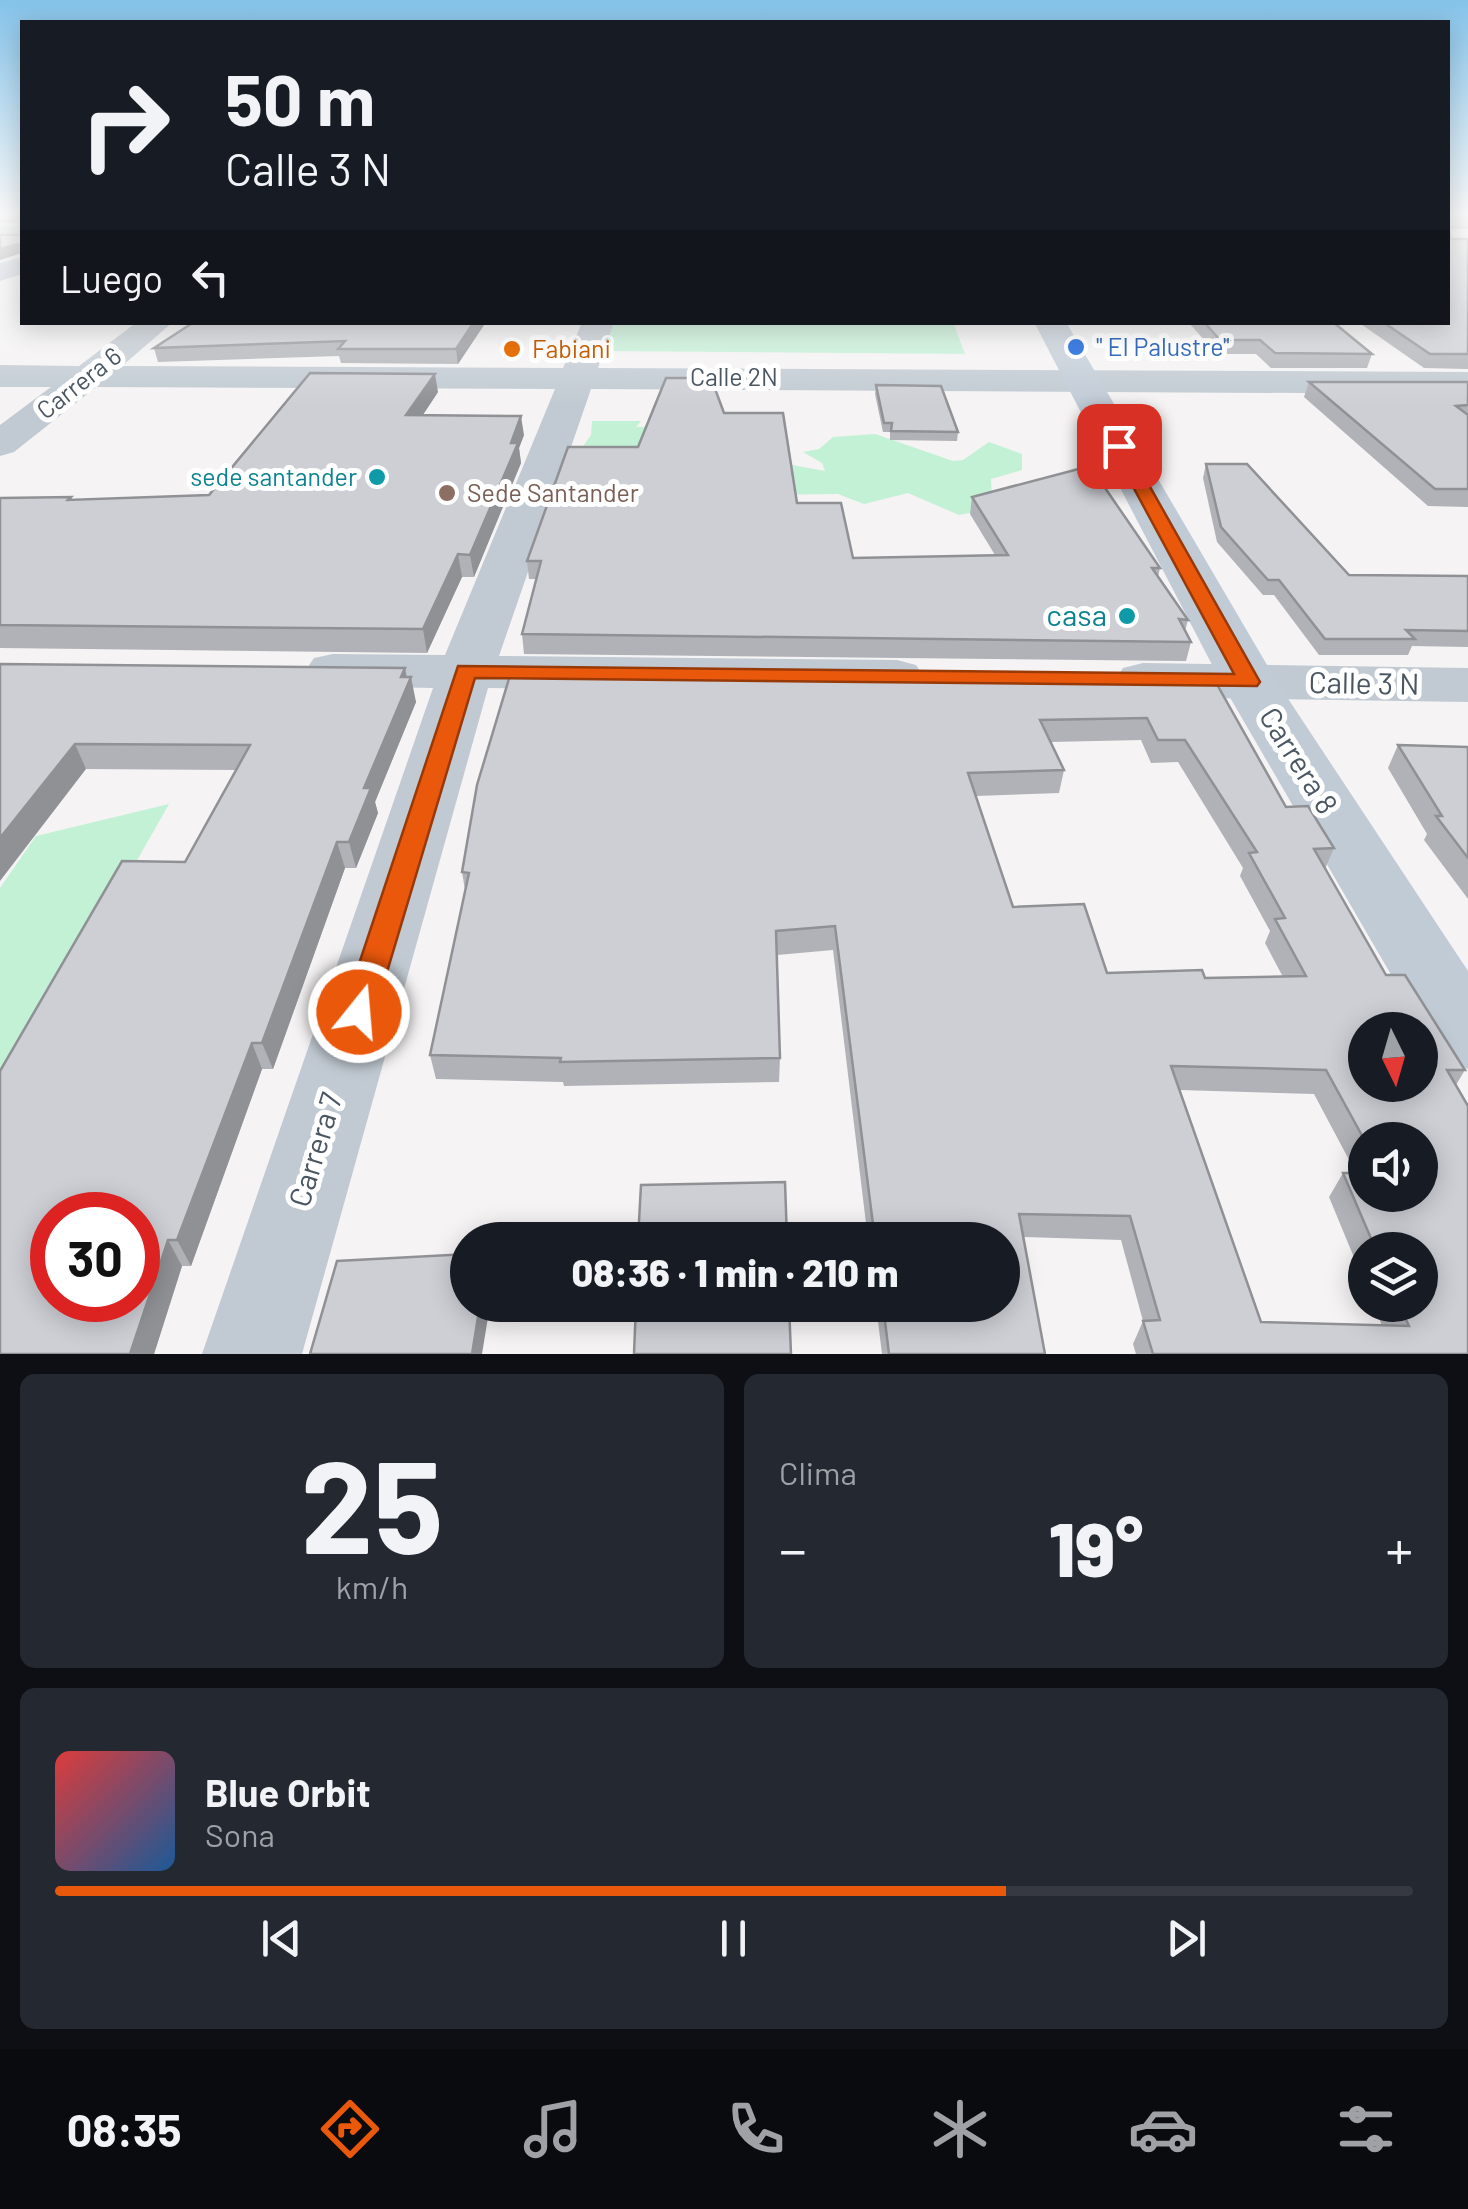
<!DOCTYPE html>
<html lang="es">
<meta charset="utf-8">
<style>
:root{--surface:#171b24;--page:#242831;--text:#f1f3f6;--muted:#9ea1a6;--line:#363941;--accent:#ea580c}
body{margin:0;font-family:Barlow,sans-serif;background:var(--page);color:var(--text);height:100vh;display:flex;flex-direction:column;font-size:38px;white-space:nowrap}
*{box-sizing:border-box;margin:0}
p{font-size:32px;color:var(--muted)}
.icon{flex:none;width:55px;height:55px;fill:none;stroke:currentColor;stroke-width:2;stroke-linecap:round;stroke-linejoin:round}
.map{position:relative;height:1354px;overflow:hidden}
.details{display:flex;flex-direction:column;gap:20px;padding:20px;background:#0d0f14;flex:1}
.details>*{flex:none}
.guide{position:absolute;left:20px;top:20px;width:1430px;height:305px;border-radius:0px;box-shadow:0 5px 25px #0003;background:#171b24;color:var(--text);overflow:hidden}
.needle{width:65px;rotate:175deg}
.controls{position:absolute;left:1348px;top:1012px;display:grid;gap:20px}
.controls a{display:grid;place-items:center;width:90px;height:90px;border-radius:50%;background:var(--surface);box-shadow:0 5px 25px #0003;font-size:50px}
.speed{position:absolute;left:30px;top:1192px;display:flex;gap:20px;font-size:50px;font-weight:700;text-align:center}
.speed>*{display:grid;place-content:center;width:130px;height:130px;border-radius:50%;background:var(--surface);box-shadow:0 5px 25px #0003;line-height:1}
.speed .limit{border:15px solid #d22;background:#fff;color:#111}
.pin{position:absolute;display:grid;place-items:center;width:85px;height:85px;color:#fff;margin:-42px;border-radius:20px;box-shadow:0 5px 15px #0006}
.me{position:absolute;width:110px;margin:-55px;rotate:17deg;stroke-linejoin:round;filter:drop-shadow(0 0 8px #0008)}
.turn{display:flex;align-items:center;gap:35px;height:210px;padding:0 40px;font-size:45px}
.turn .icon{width:130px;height:130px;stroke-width:2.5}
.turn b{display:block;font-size:70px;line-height:85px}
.then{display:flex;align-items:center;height:95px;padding:0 40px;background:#0003;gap:20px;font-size:38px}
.big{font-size:75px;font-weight:800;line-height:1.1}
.details .card{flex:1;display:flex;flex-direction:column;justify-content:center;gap:15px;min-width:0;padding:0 35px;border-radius:15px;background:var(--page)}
.details .dial{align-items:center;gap:0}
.dial b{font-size:130px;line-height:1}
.song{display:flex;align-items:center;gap:30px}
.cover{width:120px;height:120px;border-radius:15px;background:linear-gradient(135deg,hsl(0 70% 55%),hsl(210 70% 35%))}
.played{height:10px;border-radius:5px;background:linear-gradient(90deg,var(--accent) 70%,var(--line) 70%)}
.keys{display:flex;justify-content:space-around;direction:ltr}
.heat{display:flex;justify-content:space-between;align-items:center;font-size:55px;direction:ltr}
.details .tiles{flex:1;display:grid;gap:20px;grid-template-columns:1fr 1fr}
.card:last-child{grid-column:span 2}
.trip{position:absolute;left:450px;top:1222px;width:570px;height:100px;border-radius:50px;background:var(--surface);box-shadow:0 5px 25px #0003;font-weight:800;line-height:100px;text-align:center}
.tab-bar{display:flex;height:160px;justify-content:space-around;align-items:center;background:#090b0e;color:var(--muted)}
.tab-bar .icon{width:70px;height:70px}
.tab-bar .on{color:var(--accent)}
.tab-bar b{font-size:45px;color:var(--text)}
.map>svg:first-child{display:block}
.green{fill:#c3f1d5}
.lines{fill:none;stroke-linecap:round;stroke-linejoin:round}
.street{fill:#c1cad2;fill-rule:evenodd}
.secondary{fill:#c1cbd6;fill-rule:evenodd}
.wall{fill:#b0b2b7;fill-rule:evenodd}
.shaded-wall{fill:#909195}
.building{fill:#cdcfd5;stroke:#909195;stroke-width:2.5;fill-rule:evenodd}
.route{fill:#ea580c;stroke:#983908;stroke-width:2.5}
.shop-dot{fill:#3f7fe0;stroke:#fff;stroke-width:4}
.food-dot{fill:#e8710a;stroke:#fff;stroke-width:4}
.culture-dot{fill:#0f9aa8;stroke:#fff;stroke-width:4}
.education-dot{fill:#8d6e63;stroke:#fff;stroke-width:4}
.labels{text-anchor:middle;stroke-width:10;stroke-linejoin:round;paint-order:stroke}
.far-shop-label{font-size:25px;fill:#366cbe;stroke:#fff;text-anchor:start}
.far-food-label{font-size:25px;fill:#c56008;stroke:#fff;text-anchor:start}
.far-street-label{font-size:25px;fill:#4a5661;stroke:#fff}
.far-culture-label{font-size:25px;fill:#0d838f;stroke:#fff;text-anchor:end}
.far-education-label{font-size:25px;fill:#785e54;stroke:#fff;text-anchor:start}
.culture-label{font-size:30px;fill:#0d838f;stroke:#fff;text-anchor:end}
.street-label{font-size:30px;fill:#4a5661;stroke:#fff}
</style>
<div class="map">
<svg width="1468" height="1354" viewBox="0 0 1468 1354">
<rect width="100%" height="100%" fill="#f5f3f3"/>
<g class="green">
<path d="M953 322 965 354 600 351 609 323Z"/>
<path d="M592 421H641L636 427 688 426 683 462 581 449 591 435Z"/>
<path d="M875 434 953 461 963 460 989 442 1022 454V470L991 479 992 498 983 510 959 515 908 493 864 504 838 494 760 495 770 474 792 465 825 471 822 463 803 452 819 449 833 437Z"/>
<path d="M169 804 0 1102V888L36 836Z"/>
</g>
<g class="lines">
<g class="street">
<rect x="0" y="226" width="22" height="16"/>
<path d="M137 322H173L122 366 563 368 582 322H614L598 368 1468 372V394L591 389 499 656 897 660 916 665 924 677 916 689 897 694 488 688 302 1354H202L433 688 333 686 314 682 306 670 314 658 333 654 445 655 555 389 96 387 14 452 0 456V425L51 387H0V365L79 366Z"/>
<path d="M1143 663 1468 668V702L1143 697 1123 692 1115 680 1123 668Z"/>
</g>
<g class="secondary">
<path d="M22 257V274L0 281V263Z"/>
<path d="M1034 322H1066L1277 682 1468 971V1069L1440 1059 1221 682Z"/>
</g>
</g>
<g class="wall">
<path d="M0 215H22V269L21 253 0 260V235H21V223H0Z"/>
<path d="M1448 215H1468V229H1450V239H1468V369L1424 368 1358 322H1448Z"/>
<path d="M486 322 458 364 341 363 339 356 158 362 154 348Z"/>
<path d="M1188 322H1333L1372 354 1367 368H1271L1256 354H1217Z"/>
<path d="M1309 382H1468V507L1428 506 1304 397Z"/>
<path d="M876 385 958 432 957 441 890 440V432H883L875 394Z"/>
<path d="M438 392 423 415 524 435 519 448 521 463 474 577H462L427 653 0 648V498L71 497 72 500 209 495Z"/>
<path d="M724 413 797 503 853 558 995 555 970 514 972 497 1160 568 1158 577 1188 620 1185 631 1191 642 1186 661 524 654 522 634 536 579H529L527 561 638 447Z"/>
<path d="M1206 464 1349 575 1468 576V647L1412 646 1408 655H1319L1274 595H1263L1217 542 1203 478Z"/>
<path d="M0 664 406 677 416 702 375 802 378 813 356 868H345L273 1069H262L191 1266H182L154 1354H0L185 862 236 770 86 769Z"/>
<path d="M1215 681 1286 807 1334 848 1325 869 1386 975 1465 1070 1456 1085 1468 1354H1136L1133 1344 1143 1321 1121 1240 1024 1237 1045 1354H882L876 1305H1002V1240H868L833 950 777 955 780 1058 779 1082 564 1086 563 1082 436 1079 430 1055 465 890 462 872 477 785ZM1141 740 1151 763 1178 762 1243 868 1240 876 1270 931 1265 943 1283 977 1205 978 1107 973 1013 907 976 796 1059 793 1064 770 1050 742ZM1180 1090 1314 1094 1356 1173H1343L1329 1197 1365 1284V1250H1420V1305H1374L1382 1326 1261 1322ZM1365 1140 1420 1195H1365Z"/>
<path d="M1398 745 1468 747V899L1424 840 1427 834 1388 768Z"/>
</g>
<g class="shaded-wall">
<path d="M18 244 21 253 0 260V249Z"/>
<path d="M474 322H486L458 364 456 349Z"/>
<path d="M435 374 438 392 410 434 406 415Z"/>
<path d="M521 416 524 435 519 448 521 463 474 577 470 555Z"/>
<path d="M458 554 462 577 427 653 423 629Z"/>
<path d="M405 668 408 684 411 677 416 702 375 802 378 813 356 868 349 842 364 788Z"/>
<path d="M75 744 86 769 0 881V838Z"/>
<path d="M337 842 345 868 273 1069 262 1043Z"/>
<path d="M252 1043 262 1069 191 1266 177 1240Z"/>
<path d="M168 1240 182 1266 154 1354H130Z"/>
<path d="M480 1305H490L482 1354H472Z"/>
</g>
<g class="building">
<path d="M21 215H22V266H21L22 247 18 244 0 249V235H21Z"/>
<path d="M1448 215H1468V218H1449L1450 239H1468V354H1430L1383 322H1448Z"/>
<path d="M194 322H474L456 349H338L345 341 154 348Z"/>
<path d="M1204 322H1333L1372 354 1275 353 1260 340H1220Z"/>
<path d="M310 373 435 374 406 415 521 416 511 443H518L470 555 458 554 423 629 0 625V498L71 497 68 500 209 495Z"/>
<path d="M666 378H711L724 413H783L797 503H841L853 558 1008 555 972 497 1090 466 1160 568H1152L1188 620 1179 619 1191 642 522 634 541 561H527L568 447H638Z"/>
<path d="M1309 382H1468V405L1456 406 1468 415V489H1435Z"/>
<path d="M876 385 941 386 958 432 891 431 892 423H884Z"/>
<path d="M1206 464H1247L1349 575 1468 576V631L1406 630 1415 639H1325L1279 580H1268L1221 527Z"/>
<path d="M0 664 405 668 401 677H411L364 788H371L349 842H337L262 1043H252L177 1240H168L130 1354H0V1071L122 861 185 862 250 745 75 744 0 838ZM52 1215H138V1300H52Z"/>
<path d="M511 672 1215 681 1286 807 1308 806 1334 848 1314 849 1386 975H1405L1465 1070H1447L1468 1106V1354H1153L1143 1321 1160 1320 1130 1216 1019 1214 1045 1354H889L883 1305H1002V1240H875L835 926 776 931 780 1058 560 1062 561 1058 430 1055 469 873 462 872 477 785ZM1147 718 1158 740H1185L1257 852 1249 853 1285 918 1275 919 1306 976 1205 978 1202 970 1107 973 1084 904 1013 907 968 773 1064 770 1040 720ZM1365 1030H1420V1085H1365ZM1171 1066 1326 1070 1365 1141 1420 1140V1195H1365V1173H1343L1376 1250H1420V1305H1399L1409 1326 1261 1322Z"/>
<path d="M1398 745 1468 747V858L1436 816H1442Z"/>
<path d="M785 1182 787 1240H638L641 1185Z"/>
<path d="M468 1254V1305H480L472 1354H310L337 1261Z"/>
<path d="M636 1305H789L791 1354H634Z"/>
</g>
<linearGradient id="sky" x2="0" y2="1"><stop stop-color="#85c3ea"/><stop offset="0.53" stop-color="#fafafa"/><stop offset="1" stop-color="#fafafa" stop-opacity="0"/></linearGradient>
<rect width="1468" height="405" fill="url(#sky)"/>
<path class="route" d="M1119 441 1127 446 1260 682 1257 686 475 678 375 1012 370 1022 359 1026 348 1022 343 1012 458 666 1234 674 1111 446Z"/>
<circle class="shop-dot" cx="1076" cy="347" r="10"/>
<circle class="food-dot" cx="512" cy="349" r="10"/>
<g class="culture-dot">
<circle cx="377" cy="477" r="10"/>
<circle cx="1127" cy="616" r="10"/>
</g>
<circle class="education-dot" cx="447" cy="493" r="10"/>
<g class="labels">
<g class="far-shop-label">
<text x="1096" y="356">" El Palustre"</text>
</g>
<g class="far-food-label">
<text x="532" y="358">Fabiani</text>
</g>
<g class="far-street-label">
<text x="734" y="386">Calle 2N</text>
<text transform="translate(79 383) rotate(-38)" y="9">Carrera 6</text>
</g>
<g class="far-culture-label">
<text x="357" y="486">sede santander</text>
</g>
<g class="far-education-label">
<text x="467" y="502">Sede Santander</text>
</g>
<g class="culture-label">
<text x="1107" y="626">casa</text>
</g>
<g class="street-label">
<text transform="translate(1364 684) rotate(1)" y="10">Calle 3 N</text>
<text transform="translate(1298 761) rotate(58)" y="10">Carrera 8</text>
<text transform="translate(316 1150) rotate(-73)" y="10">Carrera 7</text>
</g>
</g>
</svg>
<div class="controls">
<a><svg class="needle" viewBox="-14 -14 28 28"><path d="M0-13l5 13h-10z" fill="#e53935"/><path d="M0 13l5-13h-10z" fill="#9ea1a6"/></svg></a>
<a><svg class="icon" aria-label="sound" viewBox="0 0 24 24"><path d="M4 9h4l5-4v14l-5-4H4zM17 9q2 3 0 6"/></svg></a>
<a><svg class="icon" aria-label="layers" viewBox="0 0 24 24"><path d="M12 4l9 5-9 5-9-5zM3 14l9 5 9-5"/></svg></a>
</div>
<div class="speed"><div class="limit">30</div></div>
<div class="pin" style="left:1119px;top:446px;background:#d93025"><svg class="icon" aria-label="arrive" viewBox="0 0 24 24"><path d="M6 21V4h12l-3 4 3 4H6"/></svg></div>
<svg class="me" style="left:359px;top:1012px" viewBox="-20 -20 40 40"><circle r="17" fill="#ea580c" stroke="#fff" stroke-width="3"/><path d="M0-11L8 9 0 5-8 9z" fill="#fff"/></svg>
<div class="trip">08:36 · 1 min · 210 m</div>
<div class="guide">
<div class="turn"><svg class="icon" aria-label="right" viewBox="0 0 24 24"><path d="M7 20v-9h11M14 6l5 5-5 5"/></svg><div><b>50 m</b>Calle 3 N</div></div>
<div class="then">Luego<svg class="icon" aria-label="left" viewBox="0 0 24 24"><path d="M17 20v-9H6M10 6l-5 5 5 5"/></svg></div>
</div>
</div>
<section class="details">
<div class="tiles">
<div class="card dial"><b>25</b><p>km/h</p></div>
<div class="card"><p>Clima</p>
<div class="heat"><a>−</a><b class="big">19°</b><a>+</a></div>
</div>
<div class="card">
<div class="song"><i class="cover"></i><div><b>Blue Orbit</b><p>Sona</p></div></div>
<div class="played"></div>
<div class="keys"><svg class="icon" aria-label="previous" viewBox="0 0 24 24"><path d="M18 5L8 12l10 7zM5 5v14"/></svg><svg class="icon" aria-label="pause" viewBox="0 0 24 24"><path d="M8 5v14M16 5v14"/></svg><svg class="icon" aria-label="next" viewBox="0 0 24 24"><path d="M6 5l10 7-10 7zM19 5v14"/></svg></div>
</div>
</div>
</section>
<nav class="tab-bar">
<b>08:35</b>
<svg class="icon on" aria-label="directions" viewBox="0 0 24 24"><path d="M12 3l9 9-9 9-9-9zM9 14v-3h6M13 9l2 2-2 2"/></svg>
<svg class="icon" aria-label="music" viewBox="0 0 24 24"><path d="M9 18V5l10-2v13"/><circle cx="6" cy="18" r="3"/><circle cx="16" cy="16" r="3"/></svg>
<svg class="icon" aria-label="phone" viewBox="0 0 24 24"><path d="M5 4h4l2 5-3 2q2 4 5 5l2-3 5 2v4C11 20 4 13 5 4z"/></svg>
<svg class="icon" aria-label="climate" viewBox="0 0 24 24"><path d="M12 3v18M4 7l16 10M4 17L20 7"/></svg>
<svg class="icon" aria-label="car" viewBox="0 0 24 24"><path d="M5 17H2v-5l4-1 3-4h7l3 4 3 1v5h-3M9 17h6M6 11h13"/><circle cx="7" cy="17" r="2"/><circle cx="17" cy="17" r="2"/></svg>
<svg class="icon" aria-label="filters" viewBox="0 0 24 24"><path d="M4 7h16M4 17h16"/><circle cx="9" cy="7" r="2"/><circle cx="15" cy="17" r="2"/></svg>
</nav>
